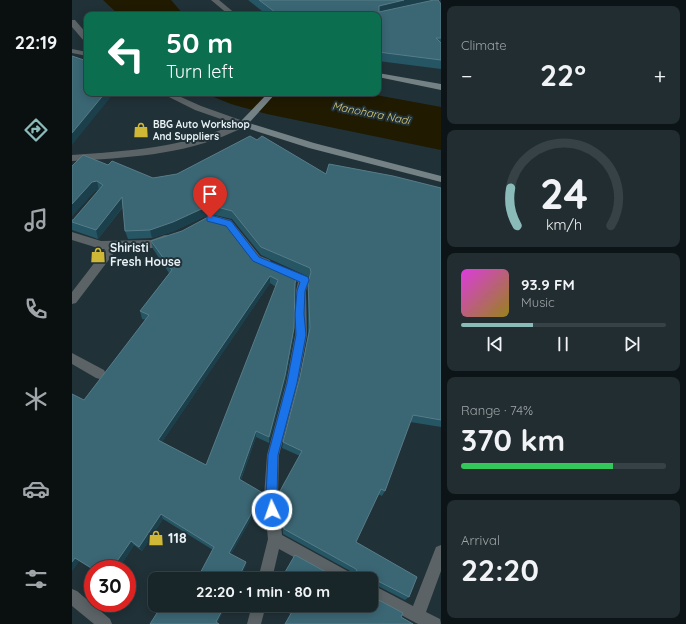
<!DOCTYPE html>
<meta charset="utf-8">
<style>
:root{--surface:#182529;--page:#212d31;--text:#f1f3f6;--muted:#9fa5a8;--line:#364246;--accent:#8bbbb9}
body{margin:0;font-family:Quicksand,sans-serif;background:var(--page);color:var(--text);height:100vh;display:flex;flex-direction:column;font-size:15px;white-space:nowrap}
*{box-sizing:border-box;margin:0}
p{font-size:13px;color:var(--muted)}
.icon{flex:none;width:22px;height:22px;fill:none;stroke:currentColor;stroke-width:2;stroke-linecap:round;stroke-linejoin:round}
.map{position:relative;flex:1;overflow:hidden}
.side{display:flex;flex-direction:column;gap:6px;padding:6px;background:#0d1417;width:245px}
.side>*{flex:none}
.hud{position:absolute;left:12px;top:12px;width:297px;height:84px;border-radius:8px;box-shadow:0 2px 10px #0003,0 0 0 1px var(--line);background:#0b6e4f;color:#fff;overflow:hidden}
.speed{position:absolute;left:12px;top:560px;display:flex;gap:8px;font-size:20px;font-weight:700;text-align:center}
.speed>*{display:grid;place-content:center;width:52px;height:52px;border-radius:50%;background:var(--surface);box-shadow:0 2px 10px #0003,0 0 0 1px var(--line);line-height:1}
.speed .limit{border:6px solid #d22;background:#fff;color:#111}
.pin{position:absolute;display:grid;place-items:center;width:34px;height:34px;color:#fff;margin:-41px -17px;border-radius:50% 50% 50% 0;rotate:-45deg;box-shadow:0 0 4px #0007}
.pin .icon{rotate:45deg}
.me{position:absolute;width:44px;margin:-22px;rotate:357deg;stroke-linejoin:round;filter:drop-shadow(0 0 3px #0008)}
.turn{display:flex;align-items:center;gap:14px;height:84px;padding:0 16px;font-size:18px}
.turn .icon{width:52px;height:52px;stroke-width:2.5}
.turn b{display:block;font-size:28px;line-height:34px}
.big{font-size:30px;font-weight:800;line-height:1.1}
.side .tile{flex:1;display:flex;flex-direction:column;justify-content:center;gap:6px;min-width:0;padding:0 14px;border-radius:8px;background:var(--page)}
.side .dial{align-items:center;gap:0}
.dial svg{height:104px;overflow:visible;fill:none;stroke:var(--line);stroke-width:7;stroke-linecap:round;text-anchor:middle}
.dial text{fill:var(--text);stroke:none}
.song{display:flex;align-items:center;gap:12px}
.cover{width:48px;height:48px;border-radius:6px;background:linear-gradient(135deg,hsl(300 70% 55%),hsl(50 70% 35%))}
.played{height:4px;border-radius:2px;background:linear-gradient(90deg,var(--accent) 35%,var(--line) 35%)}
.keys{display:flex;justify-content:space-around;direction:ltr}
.heat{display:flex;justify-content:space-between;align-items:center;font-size:22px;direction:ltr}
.charge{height:6px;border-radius:3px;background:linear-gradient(90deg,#34c759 74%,var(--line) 0)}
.trip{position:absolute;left:76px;top:572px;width:230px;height:40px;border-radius:8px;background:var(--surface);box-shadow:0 2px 10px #0003,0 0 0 1px var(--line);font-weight:800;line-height:40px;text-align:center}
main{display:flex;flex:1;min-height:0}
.dock{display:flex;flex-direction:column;width:72px;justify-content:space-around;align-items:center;background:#0a0f10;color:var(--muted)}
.dock .icon{width:28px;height:28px}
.dock .on{color:var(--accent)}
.dock b{font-size:18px;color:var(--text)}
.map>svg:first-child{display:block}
.water{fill:#1f1a00}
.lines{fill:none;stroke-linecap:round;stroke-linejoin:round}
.minor{fill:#5b6366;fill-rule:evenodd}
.secondary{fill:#748185;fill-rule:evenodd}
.wall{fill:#265564;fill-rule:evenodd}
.shaded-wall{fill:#1b3f4b}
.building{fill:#3b6674;stroke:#567c88;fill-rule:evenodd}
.route{fill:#1a73e8;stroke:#114b97}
.labels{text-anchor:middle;stroke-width:4;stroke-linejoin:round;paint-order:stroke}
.far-poi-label{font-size:10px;font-weight:bold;fill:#e9f3f7;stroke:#203137;text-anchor:start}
.far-water-label{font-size:11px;font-style:italic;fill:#d9c977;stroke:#203137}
.poi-label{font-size:12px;font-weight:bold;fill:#e9f3f7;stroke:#203137;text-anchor:start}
.near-poi-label{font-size:14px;font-weight:bold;fill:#e9f3f7;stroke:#203137;text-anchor:start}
</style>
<main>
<nav class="dock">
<b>22:19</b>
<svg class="icon on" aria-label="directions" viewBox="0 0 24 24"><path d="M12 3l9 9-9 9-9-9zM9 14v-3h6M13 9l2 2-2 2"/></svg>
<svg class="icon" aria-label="music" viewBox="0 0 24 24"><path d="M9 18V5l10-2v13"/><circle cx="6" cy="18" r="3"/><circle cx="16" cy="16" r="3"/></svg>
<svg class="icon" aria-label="phone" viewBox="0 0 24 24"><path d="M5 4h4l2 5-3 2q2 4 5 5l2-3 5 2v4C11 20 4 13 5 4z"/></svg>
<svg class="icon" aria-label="climate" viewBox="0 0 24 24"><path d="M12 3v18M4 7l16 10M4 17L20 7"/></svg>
<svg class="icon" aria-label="car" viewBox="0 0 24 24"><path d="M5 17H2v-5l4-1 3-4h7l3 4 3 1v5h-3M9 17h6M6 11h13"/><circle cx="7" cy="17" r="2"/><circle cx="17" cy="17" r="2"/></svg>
<svg class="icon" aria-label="filters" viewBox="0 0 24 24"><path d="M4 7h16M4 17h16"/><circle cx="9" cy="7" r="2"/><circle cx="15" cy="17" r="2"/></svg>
</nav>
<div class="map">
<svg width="369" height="624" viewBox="0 0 369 624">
<rect width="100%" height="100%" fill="#203137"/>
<g class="water">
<path d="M31 0H99L112 15H47Z"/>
<path d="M132 93H293L369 107V150L195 114 159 104Z"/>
</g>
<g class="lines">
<g class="minor">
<path d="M139 0H147L165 15H157Z"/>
<path d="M0 20H3L15 34V41H12L0 27Z"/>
<path d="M0 49 15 52V56L0 53Z"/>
<path d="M89 93H100L129 106 174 122 175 124C172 128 165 130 159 133 110 155 53 158 0 161V155C56 151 111 148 163 124L123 110Z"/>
<path d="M140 215 159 220 188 256 198 260 199 263 198 266C176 273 166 233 152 226 148 223 141 223 137 222L135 219 137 216Z"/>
<path d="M0 232 29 241 79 240 93 235 97 236 98 239 97 242 80 248 45 249 4 303 0 304V292L33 249H29L0 240Z"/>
<path d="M211 267 236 277 237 280 234 291 235 335 226 383 207 455 206 496 210 535 281 574 283 579H262L207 549 200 579H186L196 539 192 496 195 455 214 383 223 335 224 291 226 282 207 274 206 271 207 268Z"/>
<path d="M0 353 32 370 34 374 32 378 28 379 24 378 0 364Z"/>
<path d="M369 545V571L354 612 368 619 369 624H346L299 599V584L341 606 364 547Z"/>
<path d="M0 589 5 591 38 619 40 624H22L0 606Z"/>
<path d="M180 605H194L189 624H175Z"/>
</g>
<g class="secondary">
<path d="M306 73 369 84V90L306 77Z"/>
<path d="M196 93H204L177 123 242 143 369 176V182L237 148 168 126 167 124 168 122Z"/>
</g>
</g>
<g class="wall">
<path d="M176 0H358V1L369 4V69L306 61V15H195Z"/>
<path d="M178 136 185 140 190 136 254 174 257 164 321 176 369 188V427L338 422 313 491 310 496 306 494 284 542 345 577 337 597 333 600 302 584 301 597 331 613 329 617 341 624H213L218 614 205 605H299V579H209L223 555 263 577H283L282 573 211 534 208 496V491L228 456 210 448 211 442 228 377 236 334V291L238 278 237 277 189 255 160 219 138 214 102 231 80 238 56 239 53 231 51 207 26 239 0 230V220H1L27 190 23 191 0 216V166L11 155 36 165 40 161 81 178 105 174Z"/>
<path d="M79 241 179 255 225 275 223 288 222 335 213 383 197 443 184 437 169 480 191 498 159 554 174 566 141 550 91 519 70 551 62 545 47 568 41 564 38 569H21V570L7 561 0 571 12 400 74 320 70 319 68 311 97 273 81 249ZM198 283 204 287 134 465 90 442Z"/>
</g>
<g class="shaded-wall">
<path d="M332 0H358V2L306 15 307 6Z"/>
<path d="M33 93H36L38 98 0 145V133Z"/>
<path d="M25 181 27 190 23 191 0 216V204L20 182Z"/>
<path d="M50 197 52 205 26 239 24 230Z"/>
<path d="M138 205V214L102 231 80 238 78 230Z"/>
<path d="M198 276V283L88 445 86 440Z"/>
<path d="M222 328V335L213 383 197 443V437Z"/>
<path d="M184 431V437L167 484V479Z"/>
<path d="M191 493V498L158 556 157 553Z"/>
<path d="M89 514 91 519 70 551 67 547Z"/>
<path d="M59 541 62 545 47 568 43 564Z"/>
<path d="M3 558 7 561 0 571V562Z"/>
<path d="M38 560 41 564 38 569H32Z"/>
<path d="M174 562V566L168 579H166Z"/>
<path d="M153 605H155L145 624 144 622Z"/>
</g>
<g class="building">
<path d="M187 0H332L307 6V12L362 0H366L369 4V38H364L369 43V60L306 52V15H207Z"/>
<path d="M0 56 15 61V93H33L0 133Z"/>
<path d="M178 136 185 140 190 136 254 174 257 164 321 176 369 188V420L341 415 313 491 309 489 284 542 345 577 337 597 302 579 301 597 331 613 329 617 341 624H213L220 612 209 605H299V579H209L223 555 263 577 287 576 284 569 212 529 208 491 230 451 211 442 228 377 238 328 236 283 239 272 238 268 189 247 160 211 138 205 101 222 78 230 53 231 50 197 24 230 0 222V220H1L31 185 25 181 20 182 0 204V166L11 155 36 165 40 161 81 178 105 174Z"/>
<path d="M138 216 152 219 179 255 225 275 223 283 222 328 213 376 197 437 184 431 167 479 191 493 157 553 174 562 166 579H125L142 547 89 514 67 547 59 541 43 564 38 560 32 569H21L3 558 0 562V394L12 400 77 315 68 311 100 270 79 241 110 231ZM198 276 206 280 134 465 86 440Z"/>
<path d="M90 605H153L144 622 147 624H78Z"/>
</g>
<path class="route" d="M138 215 159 221 187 257 236 277 237 280 233 291 232 314 234 335 225 383 206 455 205 496 206 510 204 514 200 516 197 514 194 496 196 455 215 383 224 335 223 314 225 291 228 282 181 261 154 226 135 221V216Z"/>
<defs>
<symbol id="shop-bare" viewBox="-9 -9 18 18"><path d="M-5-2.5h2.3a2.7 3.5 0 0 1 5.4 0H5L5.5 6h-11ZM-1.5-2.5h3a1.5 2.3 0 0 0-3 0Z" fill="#d0b837" stroke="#203137" stroke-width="2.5" paint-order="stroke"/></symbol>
</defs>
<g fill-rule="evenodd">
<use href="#shop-bare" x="58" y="119" width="22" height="22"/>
<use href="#shop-bare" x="15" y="244" width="22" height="22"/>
<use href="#shop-bare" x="73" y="527" width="22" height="22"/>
</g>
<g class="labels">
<g class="far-poi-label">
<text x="81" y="128">BBG Auto Workshop<tspan x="81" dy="12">And Suppliers</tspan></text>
</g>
<g class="far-water-label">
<text transform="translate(299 113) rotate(11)" y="4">Manohara Nadi</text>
</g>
<g class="poi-label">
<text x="38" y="252">Shiristi<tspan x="38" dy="14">Fresh House</tspan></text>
</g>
<g class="near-poi-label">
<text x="96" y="543">118</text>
</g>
</g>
</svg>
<div class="speed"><div class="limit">30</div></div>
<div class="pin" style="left:138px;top:218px;background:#d93025"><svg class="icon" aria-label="arrive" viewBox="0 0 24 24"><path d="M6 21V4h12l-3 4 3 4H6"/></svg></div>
<svg class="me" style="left:200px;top:510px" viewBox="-20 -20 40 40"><circle r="17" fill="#1a73e8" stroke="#fff" stroke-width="3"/><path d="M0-11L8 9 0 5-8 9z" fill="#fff"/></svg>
<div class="trip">22:20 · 1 min · 80 m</div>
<div class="hud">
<div class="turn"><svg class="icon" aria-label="left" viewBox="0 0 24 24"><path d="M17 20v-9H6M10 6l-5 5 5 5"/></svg><div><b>50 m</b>Turn left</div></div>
</div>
</div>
<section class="side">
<div class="tile"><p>Climate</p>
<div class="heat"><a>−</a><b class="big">22°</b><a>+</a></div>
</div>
<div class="tile dial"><svg viewBox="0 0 100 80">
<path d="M14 69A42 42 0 1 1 86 69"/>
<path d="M14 69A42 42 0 0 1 9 40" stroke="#8bbbb9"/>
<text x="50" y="56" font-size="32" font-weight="700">24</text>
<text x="50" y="72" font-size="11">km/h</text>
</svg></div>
<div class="tile">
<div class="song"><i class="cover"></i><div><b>93.9 FM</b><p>Music</p></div></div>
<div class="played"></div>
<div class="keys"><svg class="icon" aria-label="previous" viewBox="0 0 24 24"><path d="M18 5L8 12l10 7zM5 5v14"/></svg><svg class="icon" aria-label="pause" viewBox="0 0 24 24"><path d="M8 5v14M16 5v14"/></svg><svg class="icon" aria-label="next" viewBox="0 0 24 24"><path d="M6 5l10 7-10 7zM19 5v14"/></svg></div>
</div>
<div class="tile"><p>Range · 74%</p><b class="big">370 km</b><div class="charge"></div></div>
<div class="tile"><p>Arrival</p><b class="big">22:20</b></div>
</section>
</main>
